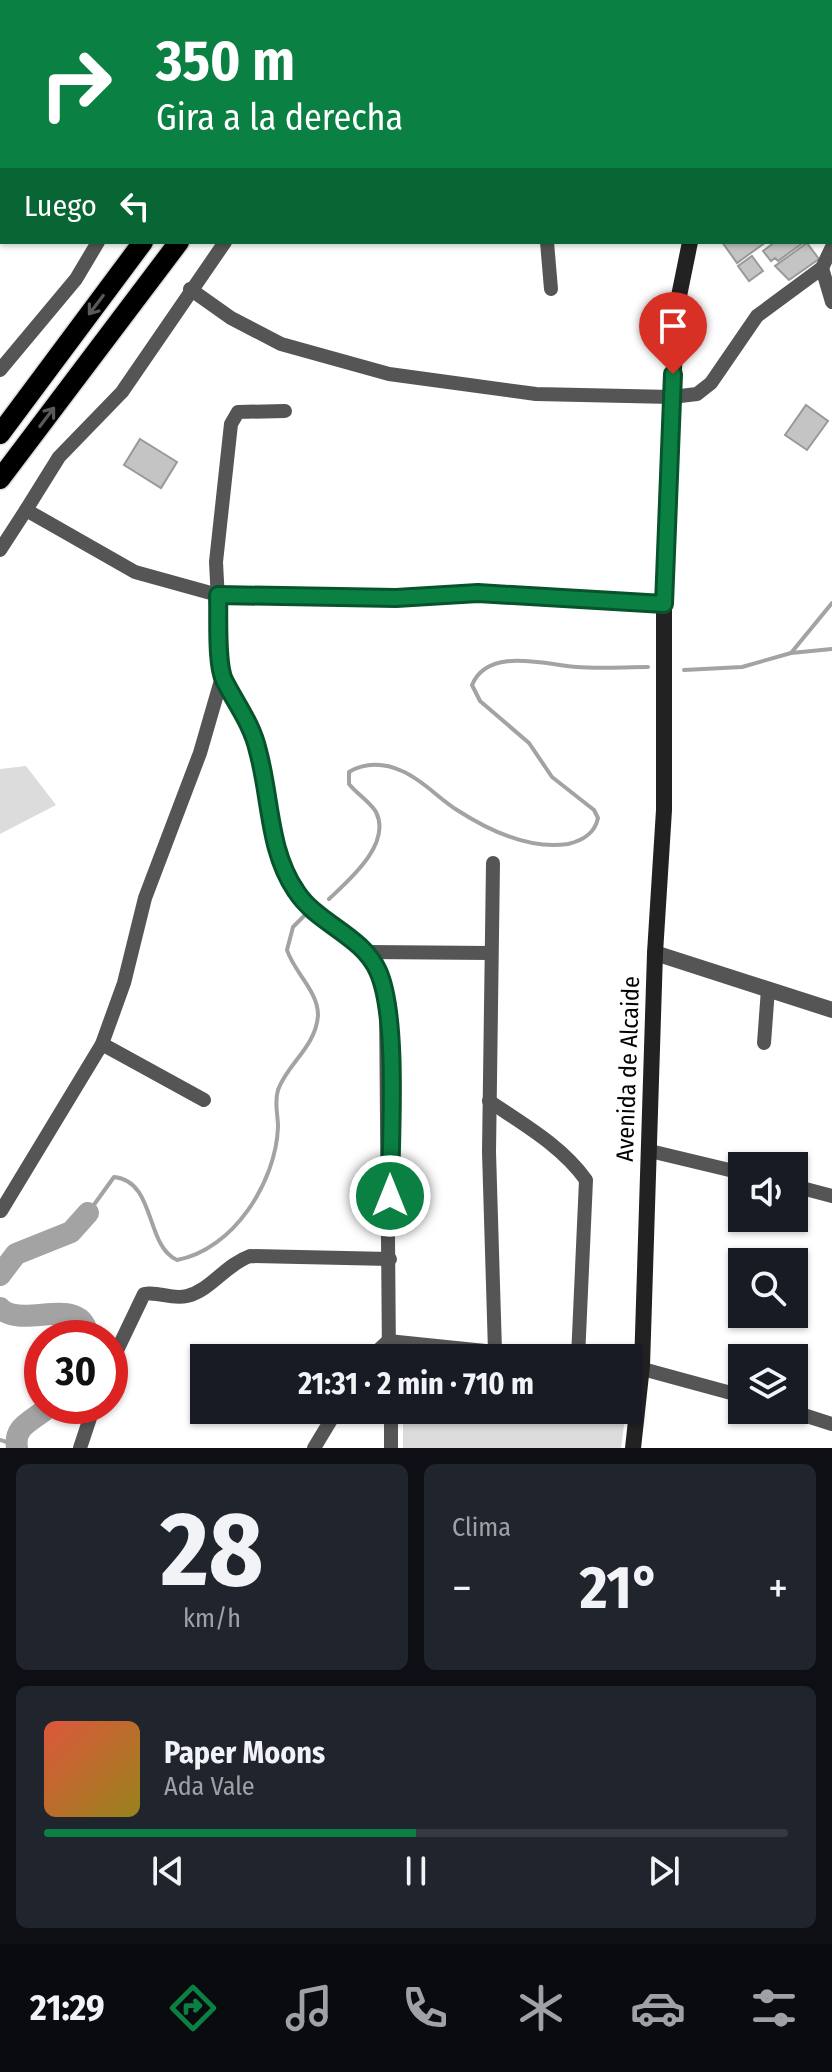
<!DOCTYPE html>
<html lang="es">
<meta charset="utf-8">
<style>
:root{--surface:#171b24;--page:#20242c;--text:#f1f3f6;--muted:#9ea1a6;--line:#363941;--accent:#0b8043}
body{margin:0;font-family:"Fira Sans Condensed",sans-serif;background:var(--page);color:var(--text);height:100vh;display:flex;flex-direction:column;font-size:30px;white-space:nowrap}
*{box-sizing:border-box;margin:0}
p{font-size:26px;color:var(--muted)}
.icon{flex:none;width:44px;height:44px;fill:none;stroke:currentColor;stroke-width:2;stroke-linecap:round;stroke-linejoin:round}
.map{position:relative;height:1448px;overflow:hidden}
.details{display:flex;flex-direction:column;gap:16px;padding:16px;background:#0d0f14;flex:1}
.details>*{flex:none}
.banner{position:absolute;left:0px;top:0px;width:832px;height:244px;box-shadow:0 2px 6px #0004;background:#0b8043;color:#fff;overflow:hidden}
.fabs{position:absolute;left:728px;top:1152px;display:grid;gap:16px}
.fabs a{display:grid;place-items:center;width:80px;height:80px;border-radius:0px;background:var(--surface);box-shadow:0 2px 6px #0004;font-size:40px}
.speed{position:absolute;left:24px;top:1320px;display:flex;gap:16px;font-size:40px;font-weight:700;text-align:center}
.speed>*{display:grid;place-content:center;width:104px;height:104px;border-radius:50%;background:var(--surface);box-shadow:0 2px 6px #0004;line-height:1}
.speed .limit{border:12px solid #d22;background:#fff;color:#111}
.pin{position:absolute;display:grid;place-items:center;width:68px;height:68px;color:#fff;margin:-82px -34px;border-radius:50% 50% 50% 0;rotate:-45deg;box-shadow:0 0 8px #0007}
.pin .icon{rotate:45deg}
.me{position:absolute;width:88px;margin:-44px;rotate:0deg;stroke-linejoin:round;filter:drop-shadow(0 0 6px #0008)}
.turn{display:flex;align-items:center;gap:28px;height:168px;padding:0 24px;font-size:36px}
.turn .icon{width:104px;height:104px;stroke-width:2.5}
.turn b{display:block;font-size:56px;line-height:68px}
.then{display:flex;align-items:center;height:76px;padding:0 24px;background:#0003;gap:16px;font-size:30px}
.big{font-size:60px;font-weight:700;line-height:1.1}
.details .widget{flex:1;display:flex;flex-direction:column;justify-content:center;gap:12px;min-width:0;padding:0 28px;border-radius:12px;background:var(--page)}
.details .dial{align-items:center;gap:0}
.dial b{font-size:104px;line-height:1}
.song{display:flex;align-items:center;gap:24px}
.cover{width:96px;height:96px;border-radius:12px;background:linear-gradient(135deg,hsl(10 70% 55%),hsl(50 70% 35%))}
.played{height:8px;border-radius:4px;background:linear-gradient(90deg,var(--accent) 50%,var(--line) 50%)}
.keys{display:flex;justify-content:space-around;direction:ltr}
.heat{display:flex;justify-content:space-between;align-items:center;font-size:44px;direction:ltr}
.details .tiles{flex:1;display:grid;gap:16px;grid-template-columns:1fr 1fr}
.widget:last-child{grid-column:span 2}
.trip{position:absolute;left:190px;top:1344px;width:452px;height:80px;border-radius:0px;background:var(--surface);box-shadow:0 2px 6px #0004;font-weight:700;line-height:80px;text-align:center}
.tab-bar{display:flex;height:128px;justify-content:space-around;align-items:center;background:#090b0e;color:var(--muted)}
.tab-bar .icon{width:56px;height:56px}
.tab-bar .active{color:var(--accent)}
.tab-bar b{font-size:36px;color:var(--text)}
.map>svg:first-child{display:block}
.green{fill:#dcdcdc}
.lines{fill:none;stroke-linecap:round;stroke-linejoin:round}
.stream{stroke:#a3a3a3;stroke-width:4}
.river{stroke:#a3a3a3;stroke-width:22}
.building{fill:#c4c4c4;stroke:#999;stroke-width:2}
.primary-casing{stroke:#dbdbdb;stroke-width:23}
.minor{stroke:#555;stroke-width:14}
.tertiary{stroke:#555;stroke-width:16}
.secondary{stroke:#222;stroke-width:16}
.primary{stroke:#000;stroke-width:20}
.oneway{stroke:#595959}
.route-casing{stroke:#07532c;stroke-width:20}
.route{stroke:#0b8043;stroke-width:14}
.labels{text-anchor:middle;stroke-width:6;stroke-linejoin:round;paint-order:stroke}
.street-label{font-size:24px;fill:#000;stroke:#fff}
</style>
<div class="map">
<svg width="832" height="1448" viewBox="0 0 832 1448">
<rect width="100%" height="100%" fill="#fff"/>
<g class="green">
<path d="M26 766 56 805 0 834V769Z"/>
<path d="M403 1410H626L621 1448H403Z"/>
</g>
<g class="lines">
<g class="stream">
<path d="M791 653 832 603"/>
<path d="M684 670 742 667 791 653 832 649"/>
<path d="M329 899C349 880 392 844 376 812 370 802 357 794 349 784V772C365 762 385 763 402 771 423 780 438 798 457 810 488 830 530 850 568 844 582 841 595 833 598 818L594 810 552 777 529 743 480 701 472 685C488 646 547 665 577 667 600 669 624 667 648 667"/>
<path d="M88 1213 114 1177C156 1181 145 1246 177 1260 233 1250 276 1182 278 1127 278 1114 274 1103 278 1090 287 1064 316 1047 318 1015 318 991 294 972 287 950L293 927 305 915"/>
<path d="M0 1440 16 1445"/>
</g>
<g class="river">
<path d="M0 1275 16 1254 71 1232 88 1213"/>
<path d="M0 1308C23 1331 84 1291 88 1338"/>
<path d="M17 1448C13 1424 35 1421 49 1406"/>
</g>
</g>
<g class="building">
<path d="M722 242H766L737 263Z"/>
<path d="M775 242H804L778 261 775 258 771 261 763 251Z"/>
<path d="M807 243 819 259 789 280 775 266Z"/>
<path d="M752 256 763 271 749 281 738 266Z"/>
<path d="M806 405 828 421 807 450 785 435Z"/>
<path d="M140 439 177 462 161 488 124 465Z"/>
</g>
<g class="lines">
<defs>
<g id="primary">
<path d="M320 2 321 0"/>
<path d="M372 2 374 0"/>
<path d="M0 434 143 242"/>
<path d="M0 479 179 242"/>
</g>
</defs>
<use href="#primary" class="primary-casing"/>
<g class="minor">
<path d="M283 2 284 0"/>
<path d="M549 2 551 0"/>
<path d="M711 2 712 0"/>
<path d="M830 31 832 29"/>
<path d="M225 242 122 392 59 457 26 510 135 572 218 595 396 598 478 593 664 604"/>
<path d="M547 242 551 289"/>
<path d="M822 268 832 247"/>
<path d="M190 289 231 318 281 344 389 374 536 394 672 397 697 394 711 383 757 316 822 268 832 302"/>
<path d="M0 370 76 279 98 242"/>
<path d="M285 411 238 412 231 424 216 562 222 677 243 710 258 750 283 872 299 896 368 952 379 973 386 999 389 1358"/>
<path d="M0 550 26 510"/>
<path d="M493 863 489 1152 495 1351"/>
<path d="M368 952 491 953"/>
<path d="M764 1043 768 989"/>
<path d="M102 1044 204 1100"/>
<path d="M489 1101C523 1124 562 1146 586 1180L578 1358"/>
<path d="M650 1151 742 1173"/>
<path d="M794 1186 832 1196"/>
<path d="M1 1211 102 1044 124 983 145 898 200 753 222 677"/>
<path d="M370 1358 388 1341 554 1358"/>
<path d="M110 1365 144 1294C159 1291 171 1300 187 1296 211 1290 225 1265 250 1256L390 1259"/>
<path d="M628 1365 742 1396"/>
<path d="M788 1410 832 1424"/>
<path d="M80 1448 94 1406"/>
<path d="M314 1448 337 1410"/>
<path d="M391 1448V1410"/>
</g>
<path class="tertiary" d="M655 953 832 1010"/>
<g class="secondary">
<path d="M491 0 494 2"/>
<path d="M527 0 528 2"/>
<path d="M633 1448 642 1366 655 953 664 810V604L672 397 679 296 690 242"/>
</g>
<use href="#primary" class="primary"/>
</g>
<defs><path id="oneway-shaft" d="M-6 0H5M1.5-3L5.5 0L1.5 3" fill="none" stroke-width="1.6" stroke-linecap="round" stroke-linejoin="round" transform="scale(2)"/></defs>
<g class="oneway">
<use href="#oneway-shaft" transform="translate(96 305) rotate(127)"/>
<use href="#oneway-shaft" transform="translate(47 417) rotate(-53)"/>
</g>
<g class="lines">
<defs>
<path id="route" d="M390 1196C390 1141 399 1017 378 971 362 935 317 924 296 891 268 850 271 798 258 751 252 724 236 704 224 680 216 663 219 616 218 595L396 598 478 593 664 604 673 374"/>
</defs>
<use href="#route" class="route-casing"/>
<use href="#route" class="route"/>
</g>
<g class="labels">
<g class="street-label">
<text transform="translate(628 1069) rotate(-88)" y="8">Avenida de Alcaide</text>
</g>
</g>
</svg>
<div class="fabs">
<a><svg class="icon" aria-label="sound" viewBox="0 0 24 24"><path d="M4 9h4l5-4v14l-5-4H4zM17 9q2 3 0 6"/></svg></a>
<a><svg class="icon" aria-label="search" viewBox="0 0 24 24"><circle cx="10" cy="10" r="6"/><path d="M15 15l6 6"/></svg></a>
<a><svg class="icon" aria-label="layers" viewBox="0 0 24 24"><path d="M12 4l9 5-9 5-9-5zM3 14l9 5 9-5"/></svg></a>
</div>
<div class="speed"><div class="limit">30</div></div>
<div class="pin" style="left:673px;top:374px;background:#d93025"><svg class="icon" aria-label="arrive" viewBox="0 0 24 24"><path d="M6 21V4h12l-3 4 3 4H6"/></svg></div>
<svg class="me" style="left:390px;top:1196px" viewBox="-20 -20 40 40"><circle r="17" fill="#0b8043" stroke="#fff" stroke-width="3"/><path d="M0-11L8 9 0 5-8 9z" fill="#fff"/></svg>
<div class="trip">21:31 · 2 min · 710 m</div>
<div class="banner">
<div class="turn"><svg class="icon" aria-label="right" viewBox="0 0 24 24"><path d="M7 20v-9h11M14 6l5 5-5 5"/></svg><div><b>350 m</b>Gira a la derecha</div></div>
<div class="then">Luego<svg class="icon" aria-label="left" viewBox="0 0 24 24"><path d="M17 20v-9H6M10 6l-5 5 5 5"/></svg></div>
</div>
</div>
<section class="details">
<div class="tiles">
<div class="widget dial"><b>28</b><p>km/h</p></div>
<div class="widget"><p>Clima</p>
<div class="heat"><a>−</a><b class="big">21°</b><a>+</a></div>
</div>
<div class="widget">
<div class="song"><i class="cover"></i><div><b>Paper Moons</b><p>Ada Vale</p></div></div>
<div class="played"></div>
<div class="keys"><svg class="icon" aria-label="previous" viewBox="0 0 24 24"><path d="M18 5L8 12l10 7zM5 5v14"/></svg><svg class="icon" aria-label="pause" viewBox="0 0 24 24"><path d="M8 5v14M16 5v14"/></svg><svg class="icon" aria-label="next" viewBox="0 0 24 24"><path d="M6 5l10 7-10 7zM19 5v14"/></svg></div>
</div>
</div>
</section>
<nav class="tab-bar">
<b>21:29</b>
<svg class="icon active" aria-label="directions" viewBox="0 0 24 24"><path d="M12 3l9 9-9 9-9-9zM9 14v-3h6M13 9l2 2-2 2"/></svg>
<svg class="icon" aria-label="music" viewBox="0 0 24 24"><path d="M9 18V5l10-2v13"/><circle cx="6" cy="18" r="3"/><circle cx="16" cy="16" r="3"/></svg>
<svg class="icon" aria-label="phone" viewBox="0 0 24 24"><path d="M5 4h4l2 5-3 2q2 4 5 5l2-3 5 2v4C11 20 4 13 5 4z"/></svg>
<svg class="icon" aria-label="climate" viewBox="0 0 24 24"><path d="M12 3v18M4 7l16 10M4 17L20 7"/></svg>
<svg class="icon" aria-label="car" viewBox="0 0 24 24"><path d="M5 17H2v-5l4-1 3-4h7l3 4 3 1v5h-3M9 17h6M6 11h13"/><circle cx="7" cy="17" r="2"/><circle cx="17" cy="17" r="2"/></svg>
<svg class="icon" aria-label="filters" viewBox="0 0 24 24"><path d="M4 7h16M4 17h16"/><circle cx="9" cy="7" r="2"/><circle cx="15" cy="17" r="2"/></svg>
</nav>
